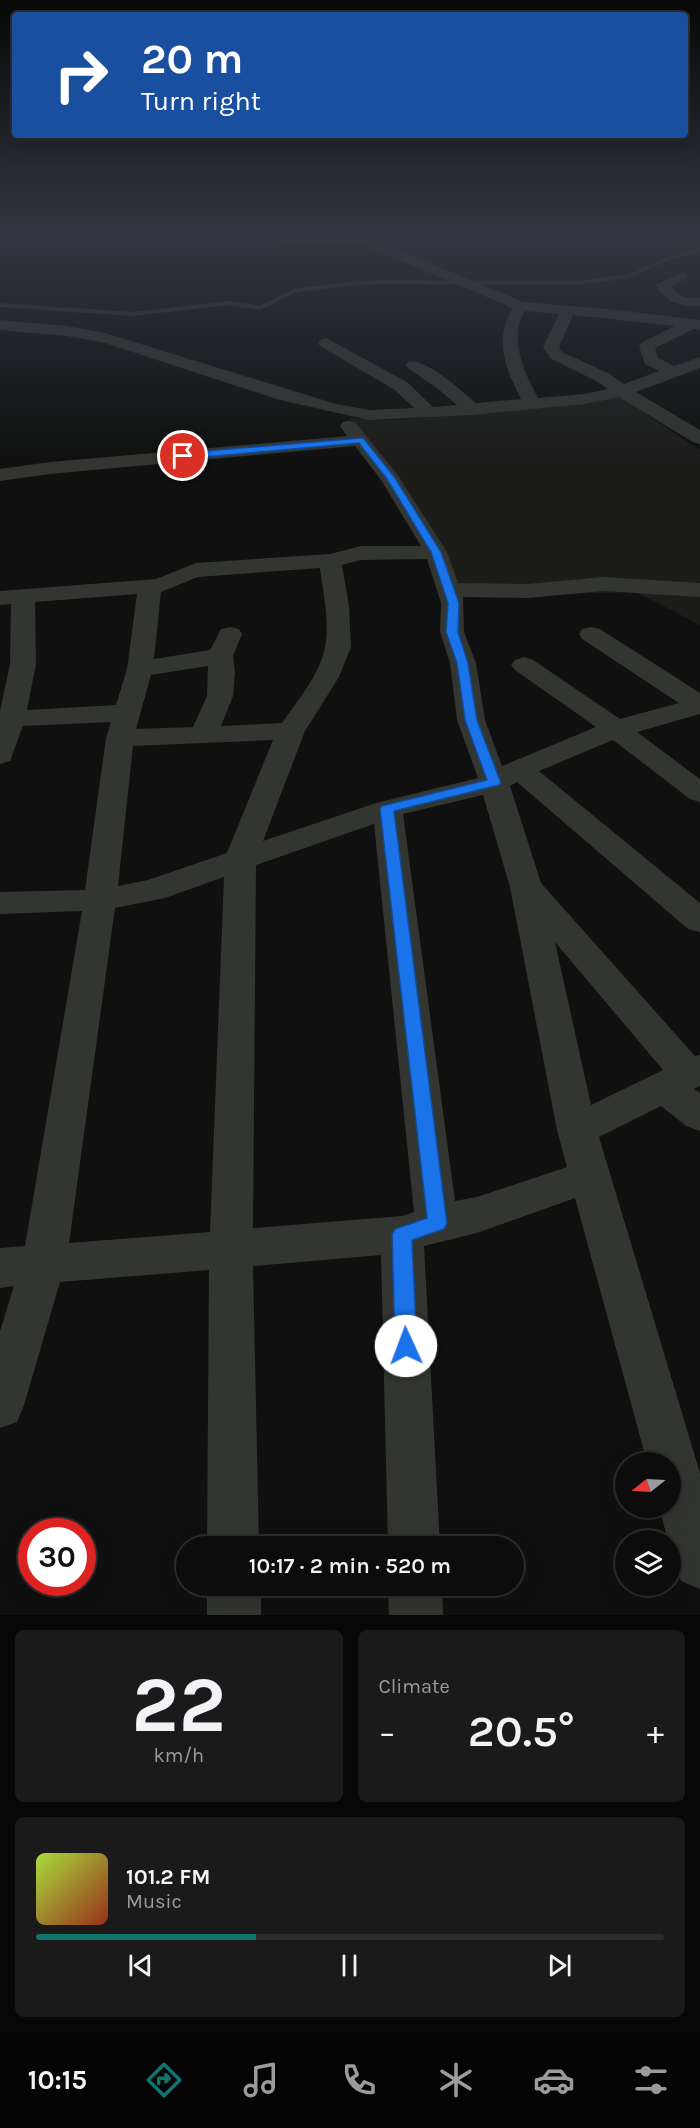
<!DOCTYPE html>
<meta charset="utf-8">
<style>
:root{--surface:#0b0c0b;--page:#191a19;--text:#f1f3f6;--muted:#9a9b9d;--line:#2b2c2c;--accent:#0f766e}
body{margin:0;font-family:Karla,sans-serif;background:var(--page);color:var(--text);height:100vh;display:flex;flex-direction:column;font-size:22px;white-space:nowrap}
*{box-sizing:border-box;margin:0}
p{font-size:20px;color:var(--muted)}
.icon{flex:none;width:33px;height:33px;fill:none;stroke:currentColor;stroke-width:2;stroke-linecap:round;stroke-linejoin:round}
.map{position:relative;height:1615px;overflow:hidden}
.sheet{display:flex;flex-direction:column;gap:15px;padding:15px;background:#060706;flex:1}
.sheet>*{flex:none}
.guide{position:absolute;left:12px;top:12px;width:676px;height:126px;border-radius:6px;box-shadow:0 6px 24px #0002,0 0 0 2px var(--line);background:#1a4fa0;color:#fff;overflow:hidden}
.needle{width:39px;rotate:252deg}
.tools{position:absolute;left:615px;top:1452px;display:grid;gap:12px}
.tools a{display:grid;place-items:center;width:66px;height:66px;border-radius:50%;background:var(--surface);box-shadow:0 6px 24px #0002,0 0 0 2px var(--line);font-size:30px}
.speed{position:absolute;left:18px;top:1518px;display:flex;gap:12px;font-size:30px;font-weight:700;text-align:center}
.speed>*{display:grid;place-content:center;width:78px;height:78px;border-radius:50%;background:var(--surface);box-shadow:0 6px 24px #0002,0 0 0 2px var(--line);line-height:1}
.speed .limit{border:9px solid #d22;background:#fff;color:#111}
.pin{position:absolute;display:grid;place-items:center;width:51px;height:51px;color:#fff;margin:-26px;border:3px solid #fff;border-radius:50%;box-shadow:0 2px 6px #0007}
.me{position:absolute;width:66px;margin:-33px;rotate:358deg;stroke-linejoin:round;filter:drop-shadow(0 0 4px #0008)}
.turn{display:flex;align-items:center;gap:21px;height:126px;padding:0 30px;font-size:27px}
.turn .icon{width:78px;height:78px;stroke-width:2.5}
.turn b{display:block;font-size:42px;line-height:51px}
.big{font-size:45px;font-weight:600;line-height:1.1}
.sheet .widget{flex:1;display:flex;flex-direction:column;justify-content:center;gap:9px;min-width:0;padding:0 21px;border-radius:9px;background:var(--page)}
.sheet .dial{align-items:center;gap:0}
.dial b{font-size:78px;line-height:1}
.song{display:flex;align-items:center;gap:18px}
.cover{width:72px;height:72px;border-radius:9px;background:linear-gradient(135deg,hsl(80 70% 55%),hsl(10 70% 35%))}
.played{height:6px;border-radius:3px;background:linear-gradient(90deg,var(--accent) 35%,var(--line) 35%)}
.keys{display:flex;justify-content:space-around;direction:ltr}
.heat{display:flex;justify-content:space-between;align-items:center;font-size:33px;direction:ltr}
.sheet .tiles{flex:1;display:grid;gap:15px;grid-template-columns:1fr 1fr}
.widget:last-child{grid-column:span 2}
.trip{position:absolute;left:176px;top:1536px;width:348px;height:60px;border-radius:30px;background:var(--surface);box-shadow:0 6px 24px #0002,0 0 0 2px var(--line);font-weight:600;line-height:60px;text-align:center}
.menu{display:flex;height:96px;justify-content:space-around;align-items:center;background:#040504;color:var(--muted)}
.menu .icon{width:42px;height:42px}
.menu .current{color:var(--accent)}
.menu b{font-size:27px;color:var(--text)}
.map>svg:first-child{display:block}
.built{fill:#1c1d1b}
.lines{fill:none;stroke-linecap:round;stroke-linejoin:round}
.stream{stroke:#323227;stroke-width:4}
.minor{fill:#333530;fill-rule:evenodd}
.route{fill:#1a73e8;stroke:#114b97;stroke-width:1.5}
</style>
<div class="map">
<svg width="700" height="1615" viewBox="0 0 700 1615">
<rect width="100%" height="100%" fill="#0f100f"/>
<path class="built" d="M619 396 700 450V625L636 592 464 597 350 418 392 420 464 415Z"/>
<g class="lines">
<path class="stream" d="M0 305 133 314 228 303 260 308 294 291 338 285 383 282 575 283 629 276 669 258 700 250"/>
<g class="minor">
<path d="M225 234 324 237 360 234 375 237 376 241 523 302 617 310 700 320V330L694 329 655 348 658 358 674 366 700 357V368L636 392 700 430V444L693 442 619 397 585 404 473 415 369 420 280 400 102 342 67 336 0 330V320L67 326 105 333 336 404 369 410 414 408 395 390 320 346 318 343 320 340 326 338 407 382 433 407 457 405 438 389 408 368 406 365 408 362C426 357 462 392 476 403L521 399C506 370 493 338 513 308L361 244 324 245 231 238ZM525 311 559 314 543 347 550 358 596 381 608 389 585 394 538 398C524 372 508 338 525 311ZM573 315 675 326 641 343 639 346 645 364 659 371 624 384 608 373 562 352 559 347Z"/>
<path d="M681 273 686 274 688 277 671 287 683 297 700 298V306C679 306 667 303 656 285Z"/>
<path d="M349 421 355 422 397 474 447 552 458 583 528 584 603 577 700 583V597L603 591 528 598 463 597 464 632 476 663 485 720 502 766 596 727 515 670 511 665 515 660 524 657 533 660 620 719 679 703 582 639 579 634 582 629 591 627 600 629 700 693V714L637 732 700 779V802L690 799 613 740 539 771 700 903V932L688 929 517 782 510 786 541 883 695 1056 700 1055V1086L694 1089 700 1093V1131L686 1126 661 1106 599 1137 700 1473V1589L681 1581 670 1551V1540H668L659 1508H670V1462H647L575 1198 477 1233 424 1246 440 1546H388L381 1255 253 1266 259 1546H207L209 1270 60 1282 24 1405 17 1422 0 1428V1331L14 1286 0 1288V1248L25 1246 82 911 0 914V892L85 890 106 738 111 722 23 726 10 761 0 764V711L10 664 11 604 0 605V591L156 579 196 563 330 554 361 546H421L381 480 355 446 50 474 0 481V469L50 462 347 436 340 426 343 422ZM427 559 441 603 440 632 450 663 457 720 478 778 376 803 263 841 305 731 339 677 351 647 349 606 342 565 361 560ZM320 568C323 593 330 622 325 647 320 674 298 700 282 723L221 726 233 696 235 673 233 656 242 634 239 629 230 627 221 629 210 650 154 659 161 592 198 577ZM137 594 127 669 116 705 27 710 36 664 35 602ZM208 666 207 696 193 727 136 729 151 675ZM273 740 227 853 148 880 118 886 133 746ZM483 795 510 887 557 1130 567 1167 477 1197 455 1201 403 814ZM374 824 414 1212 402 1216 253 1228 256 865ZM224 877 210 1232 69 1243 115 908 165 898ZM555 942 663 1070 591 1105Z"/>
<rect x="207" y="1586" width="54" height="29"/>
<path d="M388 1586H442L443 1615H389Z"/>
</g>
</g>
<linearGradient id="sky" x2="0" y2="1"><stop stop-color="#080908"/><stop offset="0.51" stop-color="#313742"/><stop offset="1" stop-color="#313742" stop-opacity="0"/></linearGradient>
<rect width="700" height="460" fill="url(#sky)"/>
<path class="route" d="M361 438 364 439 395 478 441 552 459 603 458 632 468 663 477 720 501 783 499 785 394 811 447 1223 444 1229 412 1240 417 1346 414 1353 406 1356 399 1353 395 1346 392 1234 395 1229 427 1218 380 809 382 806 487 780 465 720 457 663 446 632 448 603 431 552 387 479 359 443 183 459 179 456 183 453Z"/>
</svg>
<div class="tools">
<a><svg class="needle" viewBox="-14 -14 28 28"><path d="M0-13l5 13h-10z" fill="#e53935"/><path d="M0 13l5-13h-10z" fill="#9a9b9d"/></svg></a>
<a><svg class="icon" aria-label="layers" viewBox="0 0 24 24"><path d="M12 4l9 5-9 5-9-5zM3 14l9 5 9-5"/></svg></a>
</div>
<div class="speed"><div class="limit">30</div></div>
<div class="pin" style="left:183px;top:456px;background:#d93025"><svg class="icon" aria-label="arrive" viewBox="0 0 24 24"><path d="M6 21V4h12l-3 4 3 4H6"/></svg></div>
<svg class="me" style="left:406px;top:1346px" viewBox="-20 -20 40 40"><circle r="19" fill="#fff"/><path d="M0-13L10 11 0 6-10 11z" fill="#1a73e8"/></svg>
<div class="trip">10:17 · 2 min · 520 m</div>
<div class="guide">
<div class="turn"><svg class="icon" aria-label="right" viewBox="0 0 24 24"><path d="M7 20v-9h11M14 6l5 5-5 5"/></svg><div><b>20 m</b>Turn right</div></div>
</div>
</div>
<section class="sheet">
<div class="tiles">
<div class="widget dial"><b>22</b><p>km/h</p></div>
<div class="widget"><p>Climate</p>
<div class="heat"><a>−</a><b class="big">20.5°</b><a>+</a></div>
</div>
<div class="widget">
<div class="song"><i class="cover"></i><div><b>101.2 FM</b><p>Music</p></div></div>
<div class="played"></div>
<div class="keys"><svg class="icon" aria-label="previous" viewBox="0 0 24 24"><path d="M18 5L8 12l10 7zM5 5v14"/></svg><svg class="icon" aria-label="pause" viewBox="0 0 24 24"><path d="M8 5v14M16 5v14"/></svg><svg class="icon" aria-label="next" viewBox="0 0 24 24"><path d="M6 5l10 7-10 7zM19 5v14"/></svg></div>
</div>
</div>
</section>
<nav class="menu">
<b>10:15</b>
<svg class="icon current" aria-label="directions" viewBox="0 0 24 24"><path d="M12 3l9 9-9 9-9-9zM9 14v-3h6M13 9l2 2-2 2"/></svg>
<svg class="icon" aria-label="music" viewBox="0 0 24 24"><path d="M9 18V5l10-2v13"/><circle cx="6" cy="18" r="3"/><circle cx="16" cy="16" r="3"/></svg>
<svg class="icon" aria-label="phone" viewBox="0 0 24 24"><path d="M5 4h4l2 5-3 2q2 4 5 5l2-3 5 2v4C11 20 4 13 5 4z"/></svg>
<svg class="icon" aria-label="climate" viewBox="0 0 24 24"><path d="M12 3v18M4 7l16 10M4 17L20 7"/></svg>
<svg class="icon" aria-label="car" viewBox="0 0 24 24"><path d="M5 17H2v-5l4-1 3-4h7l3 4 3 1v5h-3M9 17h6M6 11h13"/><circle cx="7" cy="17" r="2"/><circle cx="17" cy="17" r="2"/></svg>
<svg class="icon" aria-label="filters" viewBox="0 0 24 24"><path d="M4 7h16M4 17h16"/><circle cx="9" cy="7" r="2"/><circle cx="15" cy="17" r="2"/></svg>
</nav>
